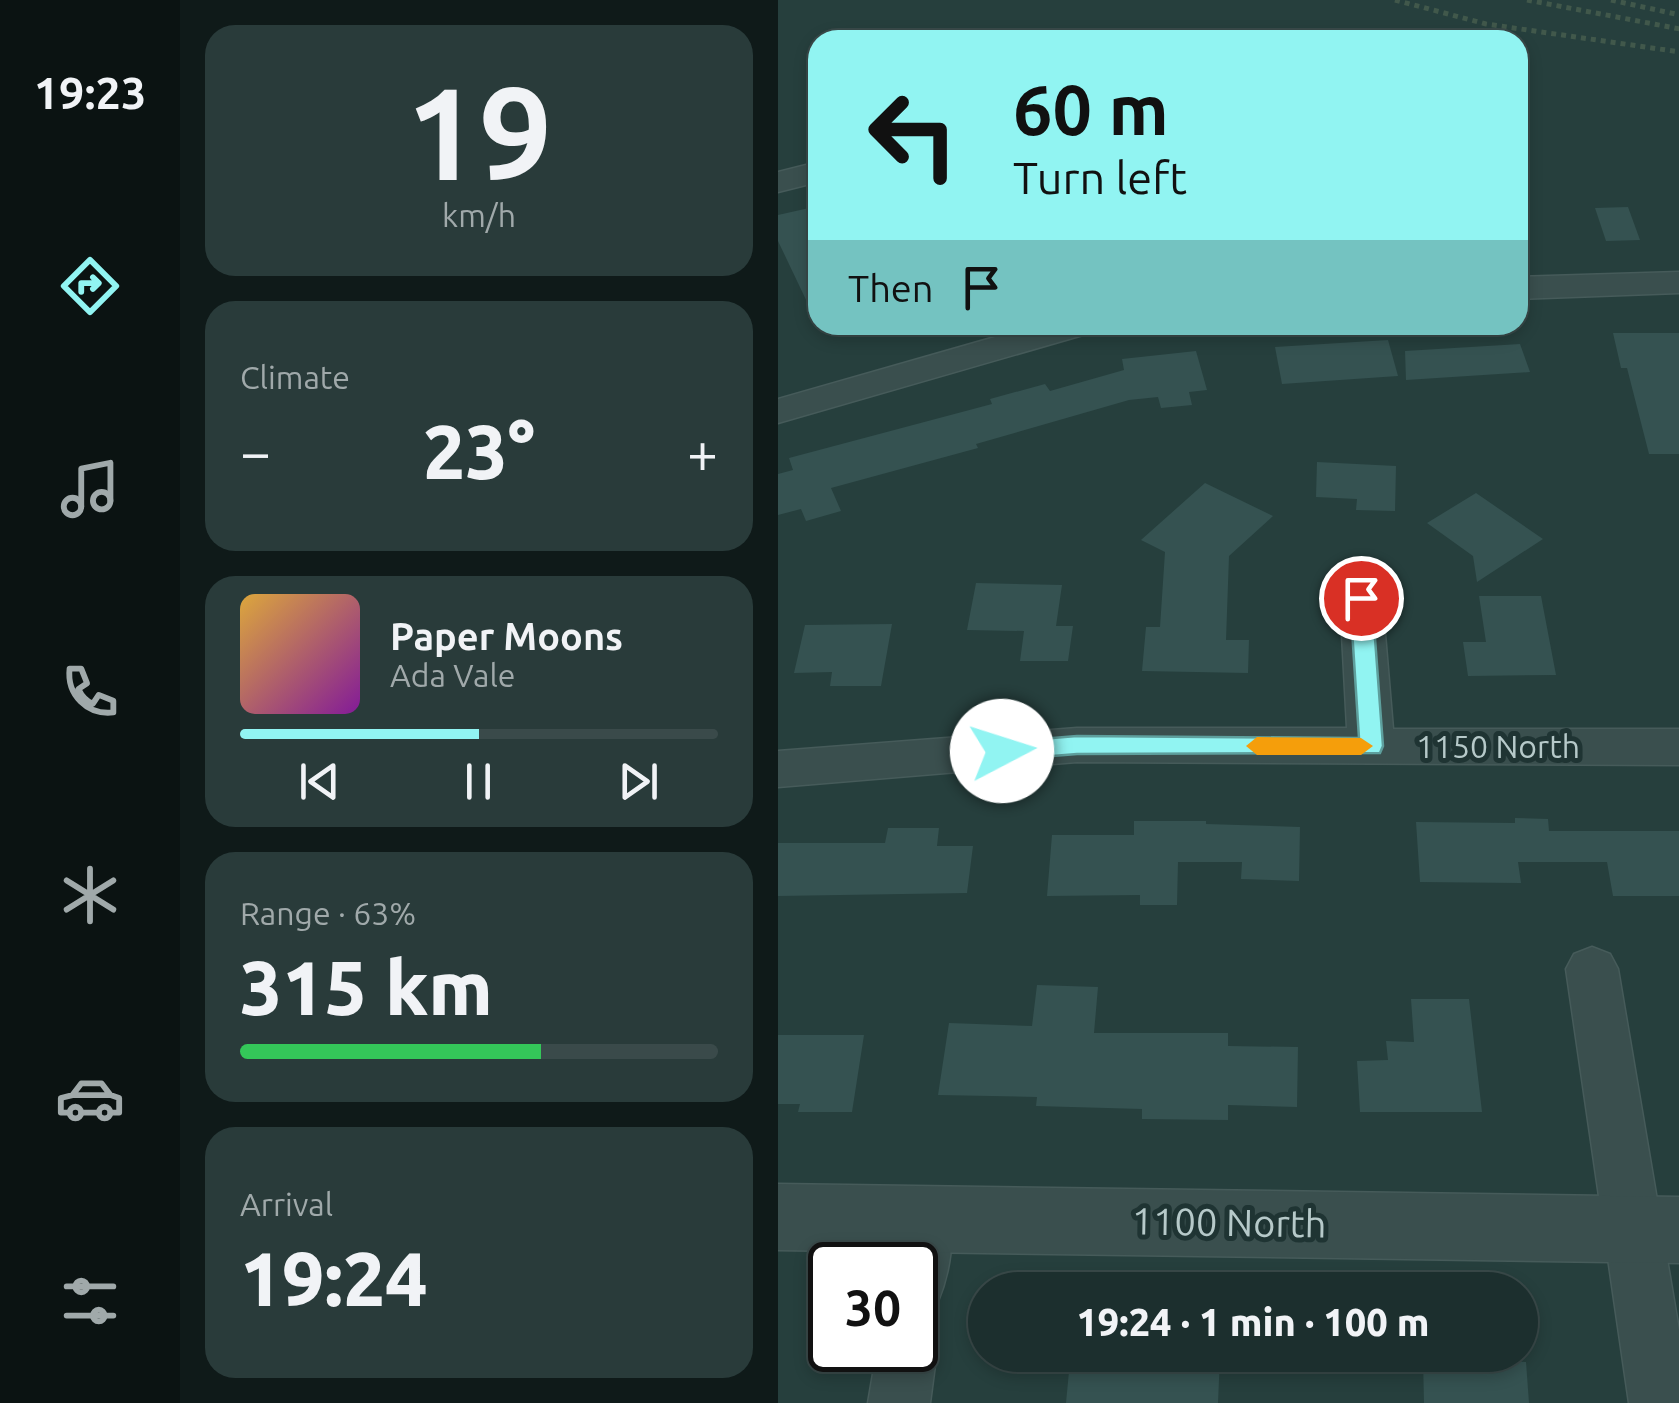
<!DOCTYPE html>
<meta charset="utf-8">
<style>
:root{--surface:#1c2f2e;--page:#293b3a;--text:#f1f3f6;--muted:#a0a9aa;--line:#3a4a4a;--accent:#91f4f2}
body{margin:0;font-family:Ubuntu,sans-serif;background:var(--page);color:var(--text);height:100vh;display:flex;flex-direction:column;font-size:38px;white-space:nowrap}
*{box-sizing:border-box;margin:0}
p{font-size:32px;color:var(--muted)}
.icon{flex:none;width:55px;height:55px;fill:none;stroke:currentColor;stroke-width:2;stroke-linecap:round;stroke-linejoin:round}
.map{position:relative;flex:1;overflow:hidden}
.sheet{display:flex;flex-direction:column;gap:25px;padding:25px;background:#0f1a19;width:598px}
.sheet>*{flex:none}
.hud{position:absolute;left:30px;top:30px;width:720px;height:305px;border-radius:30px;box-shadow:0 5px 15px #0003,0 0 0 2px var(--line);background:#91f4f2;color:#111;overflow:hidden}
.speed{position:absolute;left:30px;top:1242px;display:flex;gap:20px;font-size:50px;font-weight:700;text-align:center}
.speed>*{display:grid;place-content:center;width:130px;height:130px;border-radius:50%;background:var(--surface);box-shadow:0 5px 15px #0003,0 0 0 2px var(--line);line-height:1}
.speed .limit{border:5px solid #111;border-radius:15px;background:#fff;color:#111}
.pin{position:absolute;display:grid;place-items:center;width:85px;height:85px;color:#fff;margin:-42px;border:5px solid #fff;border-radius:50%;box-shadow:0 2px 10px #0007}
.me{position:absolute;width:110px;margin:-55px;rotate:85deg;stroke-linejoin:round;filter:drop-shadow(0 0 8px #0008)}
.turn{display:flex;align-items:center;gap:35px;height:210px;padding:0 40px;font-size:45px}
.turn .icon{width:130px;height:130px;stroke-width:2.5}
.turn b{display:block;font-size:70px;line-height:85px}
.then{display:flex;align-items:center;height:95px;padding:0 40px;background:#0003;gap:20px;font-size:38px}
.big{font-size:75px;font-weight:800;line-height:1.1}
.sheet .tile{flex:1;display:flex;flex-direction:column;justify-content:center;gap:15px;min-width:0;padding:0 35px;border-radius:30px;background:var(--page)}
.sheet .dial{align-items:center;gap:0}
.dial b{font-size:130px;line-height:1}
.song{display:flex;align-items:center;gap:30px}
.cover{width:120px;height:120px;border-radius:15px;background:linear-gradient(135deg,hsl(40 70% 55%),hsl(290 70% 35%))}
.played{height:10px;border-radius:5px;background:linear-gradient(90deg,var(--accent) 50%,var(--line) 50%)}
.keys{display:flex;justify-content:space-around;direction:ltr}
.heat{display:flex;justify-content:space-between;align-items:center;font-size:55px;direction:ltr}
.charge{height:15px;border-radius:8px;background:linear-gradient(90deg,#34c759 63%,var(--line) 0)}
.trip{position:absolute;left:190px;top:1272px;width:570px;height:100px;border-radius:50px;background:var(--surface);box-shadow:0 5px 15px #0003,0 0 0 2px var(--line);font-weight:800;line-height:100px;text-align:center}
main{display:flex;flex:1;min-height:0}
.tabs{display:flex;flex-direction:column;width:180px;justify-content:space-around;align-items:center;background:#0b1312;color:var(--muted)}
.tabs .icon{width:70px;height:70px}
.tabs .selected{color:var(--accent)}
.tabs b{font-size:45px;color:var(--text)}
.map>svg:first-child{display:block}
.building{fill:#355251}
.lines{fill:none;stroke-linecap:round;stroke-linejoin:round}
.minor-casing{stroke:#465b5a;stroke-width:3}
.tertiary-casing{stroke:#465b5a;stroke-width:3}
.path{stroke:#41584b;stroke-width:5;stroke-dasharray:5 5;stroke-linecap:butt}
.minor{fill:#3a4f4e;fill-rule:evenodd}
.tertiary{fill:#3a4f4e;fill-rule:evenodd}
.route{fill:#91f4f2;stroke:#5e9f9d;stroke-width:2.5}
.slow{fill:#f59e0b}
.labels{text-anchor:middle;stroke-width:10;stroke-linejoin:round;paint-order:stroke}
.street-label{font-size:32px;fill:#b6c9c9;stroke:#1f3433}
.near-street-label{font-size:38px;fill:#b6c9c9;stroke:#1f3433}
</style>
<main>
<nav class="tabs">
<b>19:23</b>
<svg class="icon selected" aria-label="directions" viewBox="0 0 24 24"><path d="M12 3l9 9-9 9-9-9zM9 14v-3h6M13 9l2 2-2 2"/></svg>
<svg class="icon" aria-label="music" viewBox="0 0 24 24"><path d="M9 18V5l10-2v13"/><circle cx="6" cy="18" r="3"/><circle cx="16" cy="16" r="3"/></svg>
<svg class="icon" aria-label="phone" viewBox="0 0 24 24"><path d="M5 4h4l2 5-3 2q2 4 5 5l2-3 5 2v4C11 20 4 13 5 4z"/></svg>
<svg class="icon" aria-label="climate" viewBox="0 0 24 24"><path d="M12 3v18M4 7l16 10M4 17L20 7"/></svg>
<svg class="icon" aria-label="car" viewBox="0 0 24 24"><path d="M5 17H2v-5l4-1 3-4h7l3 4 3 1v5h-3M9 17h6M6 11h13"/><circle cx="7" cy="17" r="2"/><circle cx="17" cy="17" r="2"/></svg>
<svg class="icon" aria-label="filters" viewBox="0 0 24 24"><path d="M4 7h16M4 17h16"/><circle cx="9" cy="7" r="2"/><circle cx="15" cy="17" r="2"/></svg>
</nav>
<section class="sheet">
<div class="tile dial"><b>19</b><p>km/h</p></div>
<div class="tile"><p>Climate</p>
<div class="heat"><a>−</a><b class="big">23°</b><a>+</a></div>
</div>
<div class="tile">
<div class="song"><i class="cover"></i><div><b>Paper Moons</b><p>Ada Vale</p></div></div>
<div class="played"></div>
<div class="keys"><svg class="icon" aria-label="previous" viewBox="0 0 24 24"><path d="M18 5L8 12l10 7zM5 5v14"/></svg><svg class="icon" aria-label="pause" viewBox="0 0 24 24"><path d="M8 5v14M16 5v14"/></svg><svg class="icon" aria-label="next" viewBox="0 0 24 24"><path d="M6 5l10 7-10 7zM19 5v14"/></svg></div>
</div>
<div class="tile"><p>Range · 63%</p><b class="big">315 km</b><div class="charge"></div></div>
<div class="tile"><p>Arrival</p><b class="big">19:24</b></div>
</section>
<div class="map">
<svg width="902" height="1403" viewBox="0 0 902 1403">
<rect width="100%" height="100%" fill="#263f3d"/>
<g class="building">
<path d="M40 206V325L0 241V215Z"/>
<path d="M850 207 862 240 828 241 817 208Z"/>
<path d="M835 333H902V454H871L849 368H843Z"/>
<path d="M610 340 620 376 504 384 497 347Z"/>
<path d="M742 344 752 372 628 380 627 351Z"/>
<path d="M418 351 429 390 411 392 414 405 383 408 380 397 351 400 198 444 200 448 53 488 63 511 28 521 23 509 0 515V474L15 470 11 458 214 404 212 399 267 384 272 391 346 370 344 359Z"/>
<path d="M539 462 618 466 617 511 578 510 579 499 538 497Z"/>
<path d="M427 483 495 516 451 556 448 640H471L470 673 364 671 368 627H382L387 552 363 540Z"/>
<path d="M698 493 765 539 699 582 695 556 649 523Z"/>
<path d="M198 583 284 585 278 626H295L290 661H242L246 631 189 630Z"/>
<path d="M701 596H763L778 675 690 676 685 642H708Z"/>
<path d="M114 624 103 686H52L54 672 16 673 27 625Z"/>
<path d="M737 818 770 819 771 831H902V896H835L829 862H740L743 883 642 882 638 822 737 823Z"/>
<path d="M356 821H428V824L522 827 521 881 463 879 464 862H400L399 905H362V895L269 896 274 835H356Z"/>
<path d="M110 828H161L159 846H195L189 893 0 896V843H107Z"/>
<path d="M259 985 320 987 316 1033H450V1046L520 1047 519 1107 450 1105V1120L364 1119V1109L258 1106 259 1097 160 1095 171 1023 254 1026Z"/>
<path d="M633 999H691L704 1112H582L579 1061 610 1060 608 1041 636 1042Z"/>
<path d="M0 1035H86L74 1112H20L22 1104H0Z"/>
<path d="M372 1355 442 1356 440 1403H288L292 1361 371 1365Z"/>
<path d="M645 1358 748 1362 751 1403H646Z"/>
</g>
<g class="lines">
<defs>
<g id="minor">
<path d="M40 162V182L0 192V172Z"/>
<path d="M902 272V293L740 299V277Z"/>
<path d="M259 325H317L312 333 0 423V399Z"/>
<path d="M583 583 598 587 604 598 615 729H902V765L299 762 0 787V751L299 728H569L562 598 568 587Z"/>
<path d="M814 947 832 954 840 969 902 1336V1403H851L788 969 796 954Z"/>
<path d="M146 1192 166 1200C180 1231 172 1273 159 1304L138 1313V1265H111L117 1219 126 1200Z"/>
<path d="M138 1323 150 1329 159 1350 152 1403H90L99 1350H138Z"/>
</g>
<path id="tertiary" d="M0 1184 902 1197V1263L0 1250Z"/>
</defs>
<use href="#minor" class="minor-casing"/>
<use href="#tertiary" class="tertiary-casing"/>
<g class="path">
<path d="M617 0 708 24 902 52"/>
<path d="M749 0 902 29"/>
<path d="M833 0 902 15"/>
</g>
<use href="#minor" class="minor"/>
<use href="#tertiary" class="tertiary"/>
</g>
<path class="route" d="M583 590 594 598 605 746 602 753 299 754 224 760 213 751 224 742 299 736 581 738 572 598Z"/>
<path class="slow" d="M479 737 583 738 595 746 583 755H479L468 746Z"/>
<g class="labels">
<g class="street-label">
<text x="720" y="758">1150 North</text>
</g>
<g class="near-street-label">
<text transform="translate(451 1223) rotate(1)" y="13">1100 North</text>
</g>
</g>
</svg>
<div class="speed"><div class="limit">30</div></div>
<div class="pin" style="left:583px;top:598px;background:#d93025"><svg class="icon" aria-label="arrive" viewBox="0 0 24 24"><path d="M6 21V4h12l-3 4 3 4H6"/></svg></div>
<svg class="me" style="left:224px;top:751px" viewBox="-20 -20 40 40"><circle r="19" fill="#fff"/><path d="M0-13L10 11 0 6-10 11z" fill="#91f4f2"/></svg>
<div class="trip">19:24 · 1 min · 100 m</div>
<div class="hud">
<div class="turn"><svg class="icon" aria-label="left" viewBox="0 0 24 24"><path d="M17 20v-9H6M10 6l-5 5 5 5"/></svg><div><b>60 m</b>Turn left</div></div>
<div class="then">Then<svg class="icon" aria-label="arrive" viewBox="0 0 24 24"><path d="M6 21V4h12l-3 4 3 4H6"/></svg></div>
</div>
</div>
</main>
